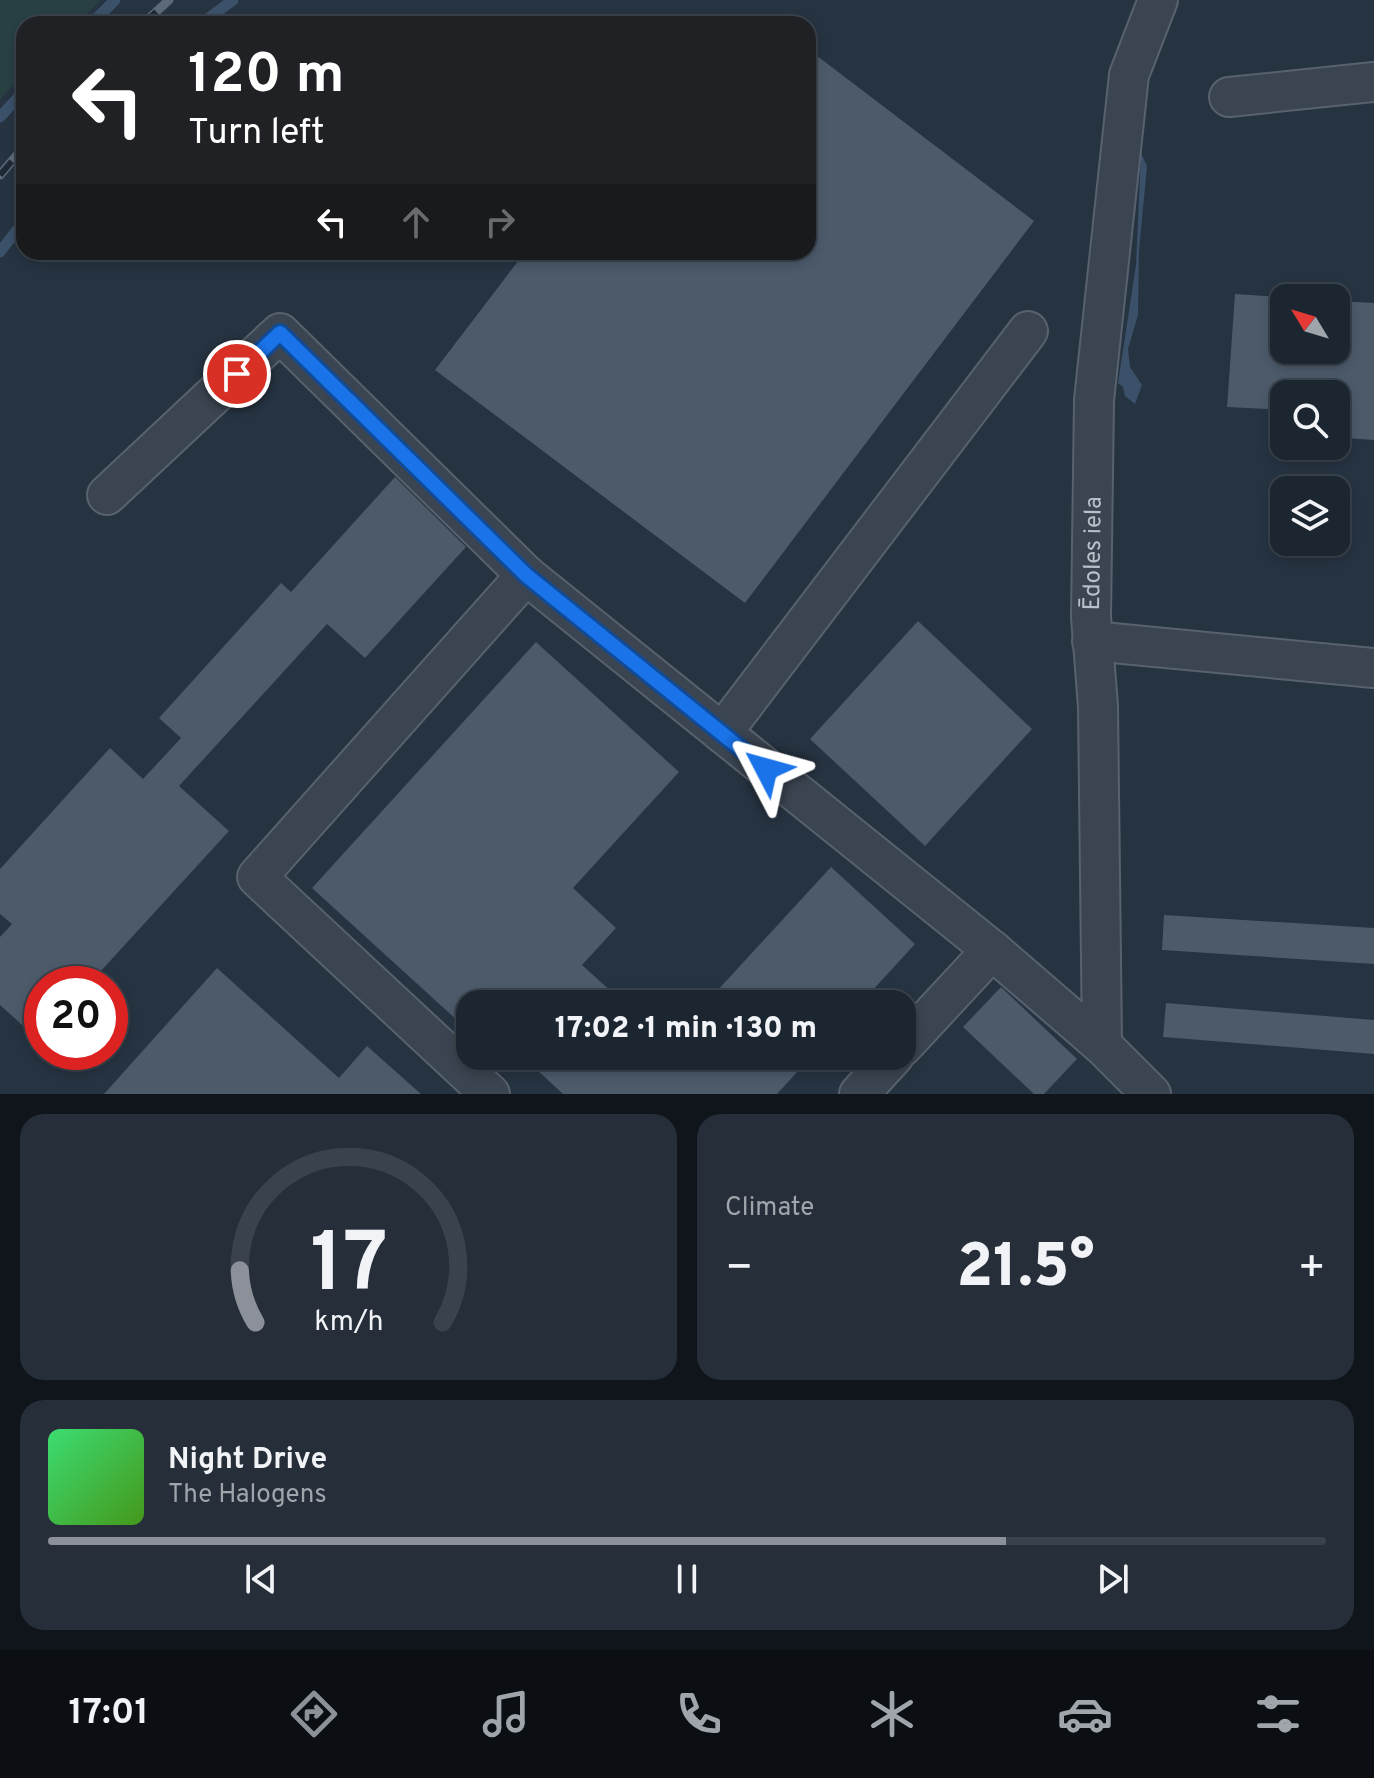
<!DOCTYPE html>
<meta charset="utf-8">
<style>
:root{--surface:#1c2631;--page:#252e39;--text:#f1f3f6;--muted:#a0a5ab;--line:#3a434d;--accent:#8c9099}
body{margin:0;font-family:Overpass,sans-serif;background:var(--page);color:var(--text);height:100vh;display:flex;flex-direction:column;font-size:30px;white-space:nowrap}
*{box-sizing:border-box;margin:0}
p{font-size:26px;color:var(--muted)}
.icon{flex:none;width:44px;height:44px;fill:none;stroke:currentColor;stroke-width:2;stroke-linecap:round;stroke-linejoin:round}
.map{position:relative;height:1094px;overflow:hidden}
.side{display:flex;flex-direction:column;gap:20px;padding:20px;background:#0f151b;flex:1}
.side>*{flex:none}
.top-card{position:absolute;left:16px;top:16px;width:800px;height:244px;border-radius:24px;box-shadow:0 4px 12px #0003,0 0 0 2px var(--line);background:#202124;color:#fff;overflow:hidden}
.needle{width:52px;rotate:308deg}
.fabs{position:absolute;left:1270px;top:284px;display:grid;gap:16px}
.fabs a{display:grid;place-items:center;width:80px;height:80px;border-radius:16px;background:var(--surface);box-shadow:0 4px 12px #0003,0 0 0 2px var(--line);font-size:40px}
.speed{position:absolute;left:24px;top:966px;display:flex;gap:16px;font-size:40px;font-weight:700;text-align:center}
.speed>*{display:grid;place-content:center;width:104px;height:104px;border-radius:50%;background:var(--surface);box-shadow:0 4px 12px #0003,0 0 0 2px var(--line);line-height:1}
.speed .limit{border:12px solid #d22;background:#fff;color:#111}
.pin{position:absolute;display:grid;place-items:center;width:68px;height:68px;color:#fff;margin:-34px;border:4px solid #fff;border-radius:50%;box-shadow:0 2px 8px #0007}
.me{position:absolute;width:88px;margin:-44px;rotate:309deg;stroke-linejoin:round;filter:drop-shadow(0 0 6px #0008)}
.turn{display:flex;align-items:center;gap:28px;height:168px;padding:0 40px;font-size:36px}
.turn .icon{width:104px;height:104px;stroke-width:2.5}
.turn b{display:block;font-size:56px;line-height:68px}
.lanes{display:flex;align-items:center;height:76px;padding:0 40px;background:#0003;justify-content:center;gap:40px;direction:ltr}
.lanes .off{opacity:.35}
.big{font-size:60px;font-weight:800;line-height:1.1}
.side .tile{flex:1;display:flex;flex-direction:column;justify-content:center;gap:12px;min-width:0;padding:0 28px;border-radius:24px;background:var(--page)}
.side .dial{align-items:center;gap:0}
.dial svg{height:208px;overflow:visible;fill:none;stroke:var(--line);stroke-width:7;stroke-linecap:round;text-anchor:middle}
.dial text{fill:var(--text);stroke:none}
.song{display:flex;align-items:center;gap:24px}
.cover{width:96px;height:96px;border-radius:12px;background:linear-gradient(135deg,hsl(140 70% 55%),hsl(100 70% 35%))}
.played{height:8px;border-radius:4px;background:linear-gradient(90deg,var(--accent) 75%,var(--line) 75%)}
.keys{display:flex;justify-content:space-around;direction:ltr}
.heat{display:flex;justify-content:space-between;align-items:center;font-size:44px;direction:ltr}
.side .tiles{flex:1;display:grid;gap:20px;grid-template-columns:1fr 1fr}
.tile:last-child{grid-column:span 2}
.trip{position:absolute;left:456px;top:990px;width:460px;height:80px;border-radius:24px;background:var(--surface);box-shadow:0 4px 12px #0003,0 0 0 2px var(--line);font-weight:800;line-height:80px;text-align:center}
.menu{display:flex;height:128px;justify-content:space-around;align-items:center;background:#0b0f14;color:var(--muted)}
.menu .icon{width:56px;height:56px}
.menu .on{color:var(--accent)}
.menu b{font-size:36px;color:var(--text)}
.map>svg:first-child{display:block}
.green{fill:#284042}
.water{fill:#3b516a}
.lines{fill:none;stroke-linecap:round;stroke-linejoin:round}
.stream{stroke:#3b516a;stroke-width:11}
.building{fill:#4c5a6a}
.minor-casing{stroke:#58626e;stroke-width:42}
.minor{stroke:#3a4551;stroke-width:38}
.rail-casing{stroke:#5c6978;stroke-width:9}
.rail{stroke:#1f2936;stroke-width:6;stroke-dasharray:18;stroke-linecap:butt}
.route-casing{stroke:#114b97;stroke-width:20}
.route{stroke:#1a73e8;stroke-width:14}
.labels{text-anchor:middle;stroke-width:8;stroke-linejoin:round;paint-order:stroke}
.street-label{font-size:24px;fill:#b7c0cb;stroke:#1f2936}
</style>
<div class="map">
<svg width="1374" height="1094" viewBox="0 0 1374 1094">
<rect width="100%" height="100%" fill="#263341"/>
<path class="green" d="M0 0H101L76 24H24V75L0 99Z"/>
<path class="water" d="M1141 153 1147 166 1139 251 1138 315 1128 349 1130 367 1142 385 1135 404 1125 396 1123 387 1118 383 1136 265Z"/>
<g class="lines">
<g class="stream">
<path d="M91 24 115 0"/>
<path d="M201 24 233 0"/>
<path d="M0 117 24 91"/>
<path d="M0 252 24 221"/>
</g>
</g>
<g class="building">
<path d="M808 49 1034 221 745 603 435 370 525 252H808Z"/>
<path d="M1235 294 1292 298H1284V350H1336V301L1374 303V440L1345 438 1348 394H1284V410L1227 407Z"/>
<path d="M395 477 466 547 365 658 327 624 179 786 229 831 89 984H42V1043L0 1005V937L12 924 0 914V869L110 748 143 779 181 738 159 718 281 583 291 592Z"/>
<path d="M918 621 1032 729 925 846 810 739Z"/>
<path d="M536 642 679 772 573 888 616 928 582 965 625 1004H470V1032L312 888Z"/>
<path d="M831 867 915 944 860 1004H705Z"/>
<path d="M1164 915 1374 928V964L1162 950Z"/>
<path d="M217 968 339 1078 367 1046 421 1094H104Z"/>
<path d="M1001 987 1077 1059 1044 1094H1034L963 1027Z"/>
<path d="M1166 1003 1374 1020V1054L1163 1037Z"/>
<path d="M522 1056H812L777 1094H563Z"/>
</g>
<g class="lines">
<defs>
<g id="minor">
<path d="M1229 97 1374 82"/>
<path d="M107 495 280 333 526 575 992 950 1102 1045 1151 1094"/>
<path d="M1092 641 1374 668"/>
<path d="M722 733 1028 331"/>
<path id="s1" d="M1102 1045 1098 706 1091 617 1094 400 1129 75 1158 0"/>
<path d="M902 1047 992 950"/>
<path d="M490 1094 257 877 526 575"/>
<path d="M859 1094 894 1056"/>
</g>
</defs>
<use href="#minor" class="minor-casing"/>
<use href="#minor" class="minor"/>
<defs>
<g id="rail">
<path d="M143 24 169 0"/>
<path d="M0 175 24 147"/>
</g>
</defs>
<use href="#rail" class="rail-casing"/>
<use href="#rail" class="rail"/>
</g>
<g class="lines">
<defs>
<path id="route" d="M237 374 280 333 526 575 766 769"/>
</defs>
<use href="#route" class="route-casing"/>
<use href="#route" class="route"/>
</g>
<g class="labels">
<g class="street-label">
<text dy="8" stroke="none"><textPath href="#s1" startOffset="492">Ēdoles iela</textPath></text>
</g>
</g>
</svg>
<div class="fabs">
<a><svg class="needle" viewBox="-14 -14 28 28"><path d="M0-13l5 13h-10z" fill="#e53935"/><path d="M0 13l5-13h-10z" fill="#a0a5ab"/></svg></a>
<a><svg class="icon" aria-label="search" viewBox="0 0 24 24"><circle cx="10" cy="10" r="6"/><path d="M15 15l6 6"/></svg></a>
<a><svg class="icon" aria-label="layers" viewBox="0 0 24 24"><path d="M12 4l9 5-9 5-9-5zM3 14l9 5 9-5"/></svg></a>
</div>
<div class="speed"><div class="limit">20</div></div>
<div class="pin" style="left:237px;top:374px;background:#d93025"><svg class="icon" aria-label="arrive" viewBox="0 0 24 24"><path d="M6 21V4h12l-3 4 3 4H6"/></svg></div>
<svg class="me" style="left:766px;top:769px" viewBox="-20 -20 40 40"><path d="M0-17L14 15 0 8-14 15z" fill="#1a73e8" stroke="#fff" stroke-width="4"/></svg>
<div class="trip">17:02 · 1 min · 130 m</div>
<div class="top-card">
<div class="turn"><svg class="icon" aria-label="left" viewBox="0 0 24 24"><path d="M17 20v-9H6M10 6l-5 5 5 5"/></svg><div><b>120 m</b>Turn left</div></div>
<div class="lanes"><svg class="icon" aria-label="left" viewBox="0 0 24 24"><path d="M17 20v-9H6M10 6l-5 5 5 5"/></svg><svg class="icon off" aria-label="ahead" viewBox="0 0 24 24"><path d="M12 20V5M6 11l6-6 6 6"/></svg><svg class="icon off" aria-label="right" viewBox="0 0 24 24"><path d="M7 20v-9h11M14 6l5 5-5 5"/></svg></div>
</div>
</div>
<section class="side">
<div class="tiles">
<div class="tile dial"><svg viewBox="0 0 100 80">
<path d="M14 69A42 42 0 1 1 86 69"/>
<path d="M14 69A42 42 0 0 1 8 49" stroke="#8c9099"/>
<text x="50" y="56" font-size="32" font-weight="700">17</text>
<text x="50" y="72" font-size="11">km/h</text>
</svg></div>
<div class="tile"><p>Climate</p>
<div class="heat"><a>−</a><b class="big">21.5°</b><a>+</a></div>
</div>
<div class="tile">
<div class="song"><i class="cover"></i><div><b>Night Drive</b><p>The Halogens</p></div></div>
<div class="played"></div>
<div class="keys"><svg class="icon" aria-label="previous" viewBox="0 0 24 24"><path d="M18 5L8 12l10 7zM5 5v14"/></svg><svg class="icon" aria-label="pause" viewBox="0 0 24 24"><path d="M8 5v14M16 5v14"/></svg><svg class="icon" aria-label="next" viewBox="0 0 24 24"><path d="M6 5l10 7-10 7zM19 5v14"/></svg></div>
</div>
</div>
</section>
<nav class="menu">
<b>17:01</b>
<svg class="icon on" aria-label="directions" viewBox="0 0 24 24"><path d="M12 3l9 9-9 9-9-9zM9 14v-3h6M13 9l2 2-2 2"/></svg>
<svg class="icon" aria-label="music" viewBox="0 0 24 24"><path d="M9 18V5l10-2v13"/><circle cx="6" cy="18" r="3"/><circle cx="16" cy="16" r="3"/></svg>
<svg class="icon" aria-label="phone" viewBox="0 0 24 24"><path d="M5 4h4l2 5-3 2q2 4 5 5l2-3 5 2v4C11 20 4 13 5 4z"/></svg>
<svg class="icon" aria-label="climate" viewBox="0 0 24 24"><path d="M12 3v18M4 7l16 10M4 17L20 7"/></svg>
<svg class="icon" aria-label="car" viewBox="0 0 24 24"><path d="M5 17H2v-5l4-1 3-4h7l3 4 3 1v5h-3M9 17h6M6 11h13"/><circle cx="7" cy="17" r="2"/><circle cx="17" cy="17" r="2"/></svg>
<svg class="icon" aria-label="filters" viewBox="0 0 24 24"><path d="M4 7h16M4 17h16"/><circle cx="9" cy="7" r="2"/><circle cx="15" cy="17" r="2"/></svg>
</nav>
